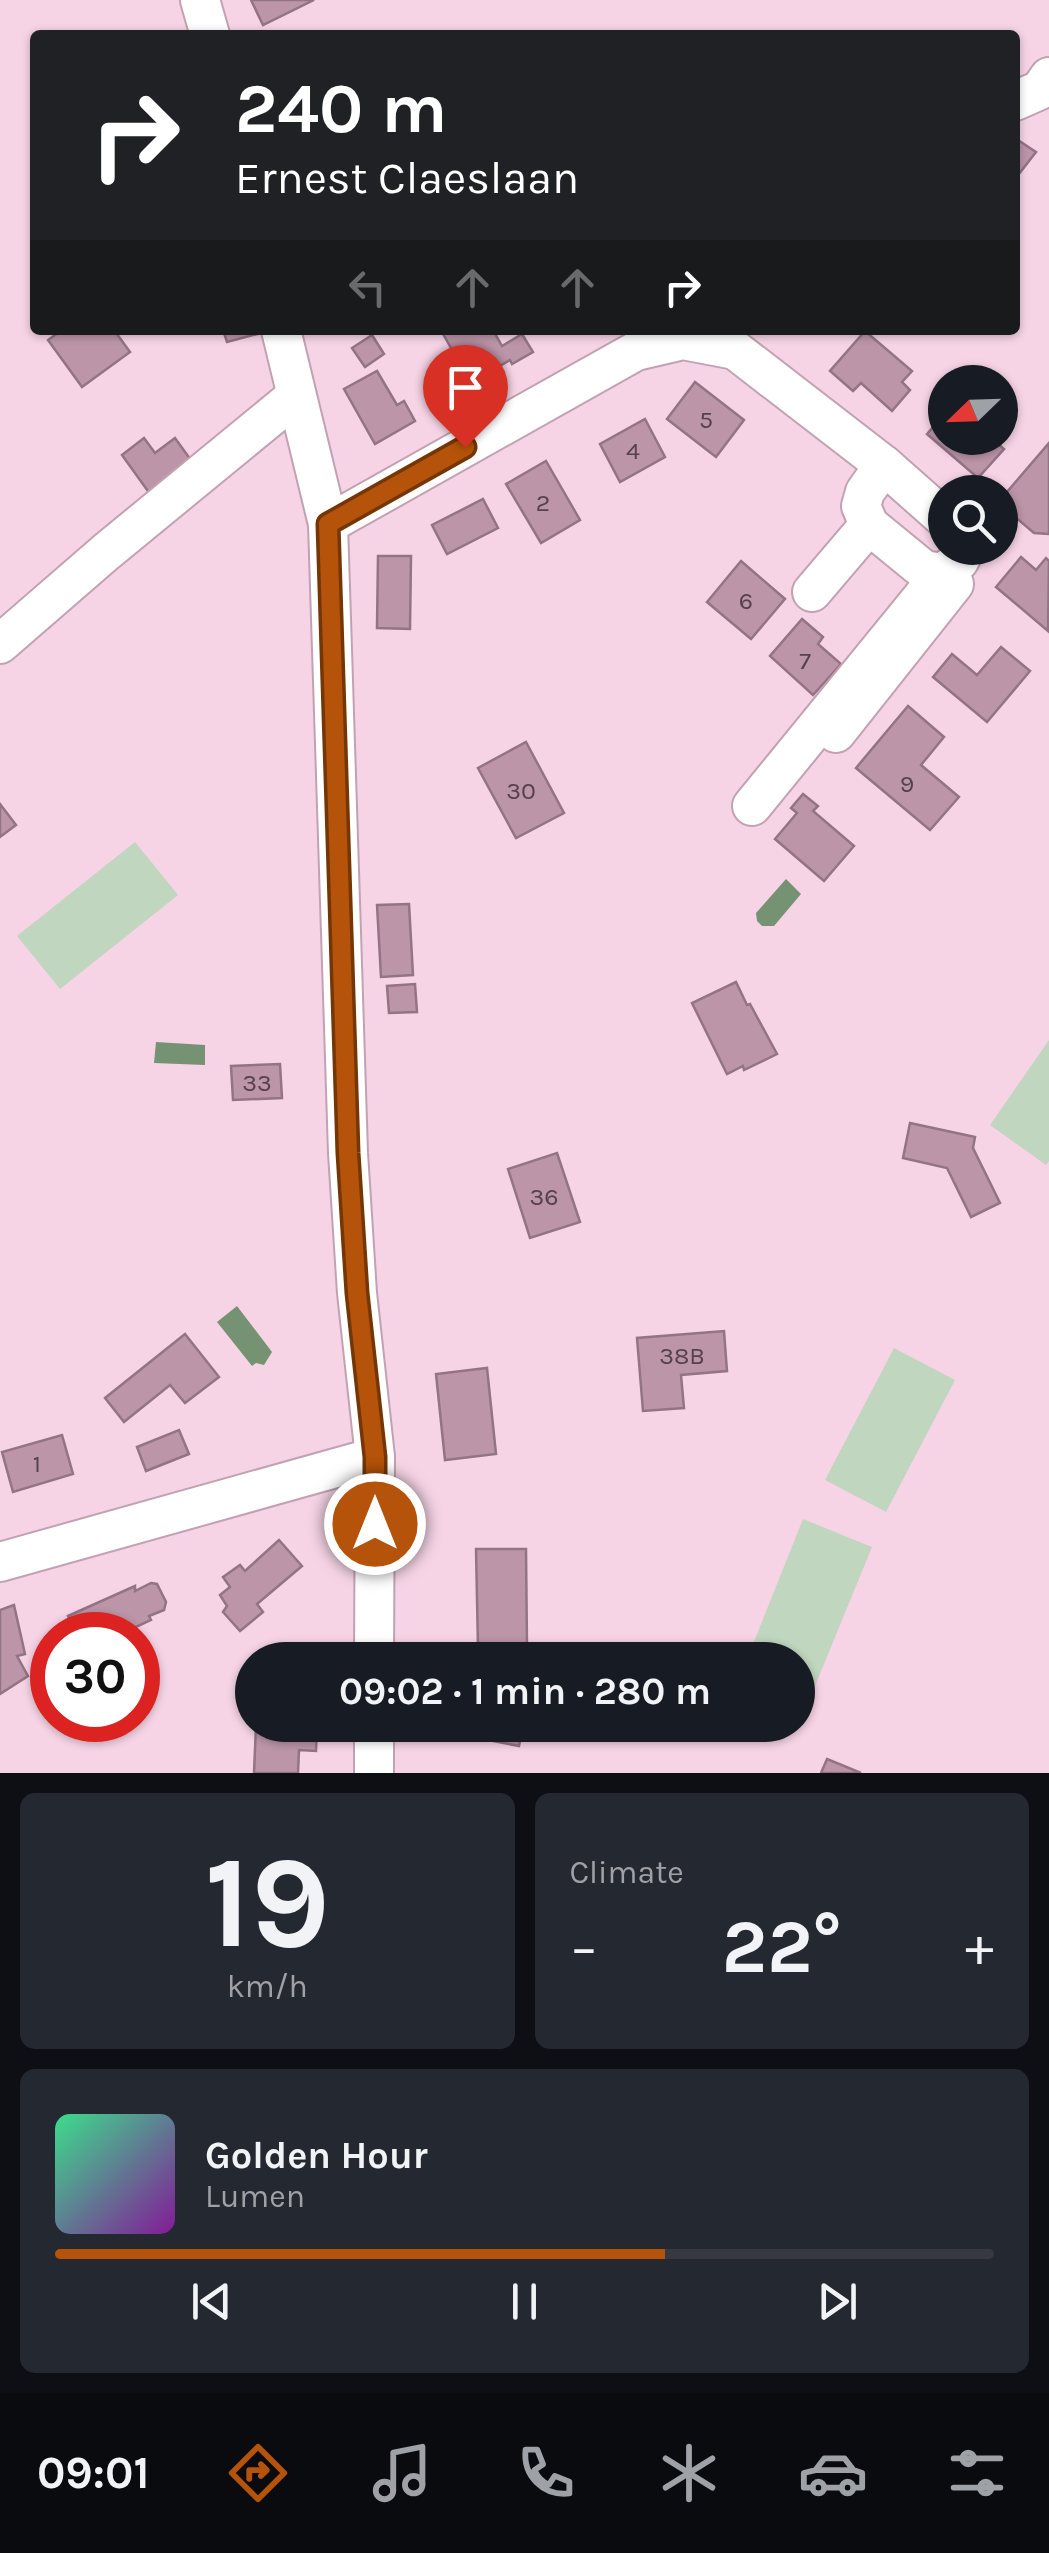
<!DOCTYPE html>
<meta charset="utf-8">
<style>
:root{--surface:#171b24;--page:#242831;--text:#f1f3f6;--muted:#9ea1a6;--line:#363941;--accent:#b45309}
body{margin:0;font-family:Karla,sans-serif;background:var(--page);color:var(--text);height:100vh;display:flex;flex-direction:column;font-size:38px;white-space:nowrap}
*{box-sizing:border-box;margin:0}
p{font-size:32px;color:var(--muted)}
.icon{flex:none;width:55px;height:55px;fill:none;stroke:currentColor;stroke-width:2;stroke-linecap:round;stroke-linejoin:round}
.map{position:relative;height:1773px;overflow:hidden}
.drawer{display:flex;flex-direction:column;gap:20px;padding:20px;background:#0d0f14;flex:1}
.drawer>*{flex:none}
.guide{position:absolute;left:30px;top:30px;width:990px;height:305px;border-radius:10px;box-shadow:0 2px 8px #0004;background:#202124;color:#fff;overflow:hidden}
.needle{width:65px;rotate:247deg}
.fabs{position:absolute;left:928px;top:365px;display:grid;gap:20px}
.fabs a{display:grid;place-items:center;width:90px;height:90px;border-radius:50%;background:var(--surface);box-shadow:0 2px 8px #0004;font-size:50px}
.speed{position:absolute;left:30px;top:1612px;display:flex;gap:20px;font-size:50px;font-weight:700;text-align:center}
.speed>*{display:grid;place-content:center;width:130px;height:130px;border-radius:50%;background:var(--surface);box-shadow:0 2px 8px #0004;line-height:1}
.speed .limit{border:15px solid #d22;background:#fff;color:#111}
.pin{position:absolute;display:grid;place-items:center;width:85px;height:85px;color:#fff;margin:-102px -42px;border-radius:50% 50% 50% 0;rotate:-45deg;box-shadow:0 0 10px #0007}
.pin .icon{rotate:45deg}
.me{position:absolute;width:110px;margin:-55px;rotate:0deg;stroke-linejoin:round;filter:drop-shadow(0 0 8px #0008)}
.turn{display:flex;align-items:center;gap:35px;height:210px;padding:0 40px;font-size:45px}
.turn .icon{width:130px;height:130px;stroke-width:2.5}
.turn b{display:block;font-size:70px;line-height:85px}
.lanes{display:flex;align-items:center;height:95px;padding:0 40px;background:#0003;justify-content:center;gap:50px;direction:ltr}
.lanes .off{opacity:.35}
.big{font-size:75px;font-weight:700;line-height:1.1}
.drawer .widget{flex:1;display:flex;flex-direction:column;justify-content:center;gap:15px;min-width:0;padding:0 35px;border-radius:15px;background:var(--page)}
.drawer .dial{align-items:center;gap:0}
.dial b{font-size:130px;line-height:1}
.song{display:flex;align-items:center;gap:30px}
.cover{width:120px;height:120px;border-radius:15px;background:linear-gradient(135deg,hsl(150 70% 55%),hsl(290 70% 35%))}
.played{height:10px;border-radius:5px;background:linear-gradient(90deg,var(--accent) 65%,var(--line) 65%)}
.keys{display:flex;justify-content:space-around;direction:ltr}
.heat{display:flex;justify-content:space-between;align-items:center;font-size:55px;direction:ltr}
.drawer .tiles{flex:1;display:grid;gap:20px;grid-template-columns:1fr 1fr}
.widget:last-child{grid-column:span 2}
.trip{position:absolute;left:235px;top:1642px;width:580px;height:100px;border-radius:50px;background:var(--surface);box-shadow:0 2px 8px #0004;font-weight:700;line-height:100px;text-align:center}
.dock{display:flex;height:160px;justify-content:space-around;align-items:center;background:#090b0e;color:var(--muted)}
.dock .icon{width:70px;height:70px}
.dock .on{color:var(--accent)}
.dock b{font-size:45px;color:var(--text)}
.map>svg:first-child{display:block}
.green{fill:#c0d6be}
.water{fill:#759273}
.building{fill:#bd95a9;stroke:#937484;stroke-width:2.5}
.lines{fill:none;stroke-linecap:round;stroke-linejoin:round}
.minor-casing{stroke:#c2a2b2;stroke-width:42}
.minor{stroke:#fff;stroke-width:38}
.route-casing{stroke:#753606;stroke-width:25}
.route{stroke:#b45309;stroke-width:18}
.labels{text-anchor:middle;stroke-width:8;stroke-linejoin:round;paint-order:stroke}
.number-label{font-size:25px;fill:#56424c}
</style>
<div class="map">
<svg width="1049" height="1773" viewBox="0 0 1049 1773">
<rect width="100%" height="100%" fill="#f6d4e5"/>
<g class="green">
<path d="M135 842 178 895 60 989 17 936Z"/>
<path d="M1049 1040V1161L1046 1165 990 1125Z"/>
<path d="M894 1348 955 1380 886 1512 825 1480Z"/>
<path d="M803 1519 872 1547 815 1686 798 1679V1660L747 1659Z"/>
</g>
<g class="water">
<path d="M786 879 801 894 774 926H762L757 921 756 913Z"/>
<path d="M156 1042 205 1045V1065L154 1063Z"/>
<path d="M237 1306 272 1352 264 1365 256 1363 252 1366 217 1322Z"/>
</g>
<g class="building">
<path d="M251 0H314L263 25Z"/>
<path d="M1015 138 1036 152 1015 179Z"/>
<path d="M62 330H114L130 352 82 387 48 340Z"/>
<path d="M223 330H261V333L227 342Z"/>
<path d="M449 330H493L502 346 522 334 533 352 512 364 510 360 471 383 443 334Z"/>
<path d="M865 331 912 371 902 382 910 390 892 411 861 383 853 391 830 371Z"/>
<path d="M372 335 384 354 365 367 352 348Z"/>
<path d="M377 371 397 405 404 401 415 421 375 444 344 389Z"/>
<path d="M695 382 744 420 716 457 667 419Z"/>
<path d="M945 413V438H991L1004 449 978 478 927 434Z"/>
<path d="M645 419 665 457 620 482 600 444Z"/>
<path d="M144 438 155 453 175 438 193 463 150 494 122 455Z"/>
<path d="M1049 443V534L1034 533 1000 504V500Z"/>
<path d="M546 461 580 520 541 543 506 484Z"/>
<path d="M483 499 498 528 447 554 432 525Z"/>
<path d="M378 556H411L410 629 377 628Z"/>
<path d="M1021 557 1036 570 1046 558 1049 561 1048 631 996 587Z"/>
<path d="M741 561 785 599 751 639 707 602Z"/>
<path d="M802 619 823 637 818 644 841 664 813 695 770 656Z"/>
<path d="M1001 647 1030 671 987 722 933 677 952 654 977 675Z"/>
<path d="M908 706 944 737 921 765 959 797 930 830 856 768Z"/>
<path d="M526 742 564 813 516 838 478 768Z"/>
<path d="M803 794 818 806 813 811 854 846 824 881 775 839 797 813 791 808Z"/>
<path d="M0 804 16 825 0 837Z"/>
<path d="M409 904 413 975 381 977 377 905Z"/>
<path d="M736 982 747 1005 750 1004 777 1054 744 1070 743 1066 727 1074 692 1003Z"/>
<path d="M415 984 417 1012 389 1013 387 986Z"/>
<path d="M280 1064 282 1098 233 1100 231 1066Z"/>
<path d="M910 1123 975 1137 973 1148 1000 1203 971 1217 947 1168 903 1158Z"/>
<path d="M557 1153 580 1222 530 1238 508 1169Z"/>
<path d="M724 1331 727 1371 681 1375 684 1408 643 1411 637 1338Z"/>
<path d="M185 1334 219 1377 185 1403 170 1385 124 1422 105 1398Z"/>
<path d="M487 1368 496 1454 445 1460 436 1374Z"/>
<path d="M179 1430 189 1454 146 1471 137 1447Z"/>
<path d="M62 1435 73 1474 13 1492 2 1452Z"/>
<path d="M279 1540 302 1566 257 1604 263 1612 240 1631 223 1612 227 1606 220 1595 230 1587 223 1577 240 1565 245 1571Z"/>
<path d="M476 1549H526L527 1647 478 1648Z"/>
<path d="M151 1583 157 1584 166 1602 164 1610 149 1616 151 1620 119 1635H76L68 1616 135 1586V1591Z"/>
<path d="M14 1605 25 1654 17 1656 28 1676 0 1694V1610Z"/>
<path d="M256 1725H317L316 1751 299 1750 298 1773H254Z"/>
<path d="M458 1725H523L519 1746 457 1734Z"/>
<path d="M827 1759 861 1773H821Z"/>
</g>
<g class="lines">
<defs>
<g id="minor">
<path d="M200 0 210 35"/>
<path d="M1015 101 1040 90 1049 77"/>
<path d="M281 330 328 524 348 1153 357 1293 375 1457 374 1660"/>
<path d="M884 465 865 492 861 506 869 525 924 570 942 573 959 561 966 548"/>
<path d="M328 524 636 351 683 340 735 350 884 465 945 519"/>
<path d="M812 592 869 525"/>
<path d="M0 644 106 552 296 396"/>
<path d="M752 806 942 573 954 584 836 733"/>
<path d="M0 1562 375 1457"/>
<path d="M374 1773V1725"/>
</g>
</defs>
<use href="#minor" class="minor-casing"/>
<use href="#minor" class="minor"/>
</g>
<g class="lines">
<defs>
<path id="route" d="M375 1524V1457L357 1293 348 1153 328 524 465 447"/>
</defs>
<use href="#route" class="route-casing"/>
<use href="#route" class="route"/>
</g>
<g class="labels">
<g class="number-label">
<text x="706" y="428">5</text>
<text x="633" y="459">4</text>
<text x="543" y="511">2</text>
<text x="746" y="609">6</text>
<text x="805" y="669">7</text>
<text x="907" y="792">9</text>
<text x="521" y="799">30</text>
<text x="257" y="1091">33</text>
<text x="544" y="1205">36</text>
<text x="682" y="1364">38B</text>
<text x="37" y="1472">1</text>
</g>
</g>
</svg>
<div class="fabs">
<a><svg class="needle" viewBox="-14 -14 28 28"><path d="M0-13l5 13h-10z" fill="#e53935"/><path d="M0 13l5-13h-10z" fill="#9ea1a6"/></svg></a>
<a><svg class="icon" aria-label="search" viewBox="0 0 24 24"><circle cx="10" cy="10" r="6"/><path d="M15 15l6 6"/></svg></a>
</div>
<div class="speed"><div class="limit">30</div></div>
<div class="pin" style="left:465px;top:447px;background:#d93025"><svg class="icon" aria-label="arrive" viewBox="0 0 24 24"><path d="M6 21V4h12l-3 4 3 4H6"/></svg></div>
<svg class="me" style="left:375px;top:1524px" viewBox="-20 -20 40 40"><circle r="17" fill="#b45309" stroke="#fff" stroke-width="3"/><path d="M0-11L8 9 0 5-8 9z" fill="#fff"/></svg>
<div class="trip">09:02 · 1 min · 280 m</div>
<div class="guide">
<div class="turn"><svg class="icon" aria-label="right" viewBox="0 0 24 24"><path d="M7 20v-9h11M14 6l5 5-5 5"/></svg><div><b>240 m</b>Ernest Claeslaan</div></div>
<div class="lanes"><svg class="icon off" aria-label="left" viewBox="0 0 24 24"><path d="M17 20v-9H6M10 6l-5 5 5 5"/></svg><svg class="icon off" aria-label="ahead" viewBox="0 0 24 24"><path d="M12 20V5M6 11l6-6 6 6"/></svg><svg class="icon off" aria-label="ahead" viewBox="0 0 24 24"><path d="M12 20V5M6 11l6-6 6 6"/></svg><svg class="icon" aria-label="right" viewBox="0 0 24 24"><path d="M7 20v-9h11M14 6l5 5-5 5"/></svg></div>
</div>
</div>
<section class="drawer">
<div class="tiles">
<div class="widget dial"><b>19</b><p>km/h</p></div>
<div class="widget"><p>Climate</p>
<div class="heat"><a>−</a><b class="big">22°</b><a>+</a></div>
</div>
<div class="widget">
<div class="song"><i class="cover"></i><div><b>Golden Hour</b><p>Lumen</p></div></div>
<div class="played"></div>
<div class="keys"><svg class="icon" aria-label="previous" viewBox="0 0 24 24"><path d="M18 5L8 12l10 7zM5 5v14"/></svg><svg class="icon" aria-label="pause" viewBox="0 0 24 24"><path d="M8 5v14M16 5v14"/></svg><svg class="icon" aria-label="next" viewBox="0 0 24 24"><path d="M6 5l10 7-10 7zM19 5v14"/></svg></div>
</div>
</div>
</section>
<nav class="dock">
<b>09:01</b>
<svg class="icon on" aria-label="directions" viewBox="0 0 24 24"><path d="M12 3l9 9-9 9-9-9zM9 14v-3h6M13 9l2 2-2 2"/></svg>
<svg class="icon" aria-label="music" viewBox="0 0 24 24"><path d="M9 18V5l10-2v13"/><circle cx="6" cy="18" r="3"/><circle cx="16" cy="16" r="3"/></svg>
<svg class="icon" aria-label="phone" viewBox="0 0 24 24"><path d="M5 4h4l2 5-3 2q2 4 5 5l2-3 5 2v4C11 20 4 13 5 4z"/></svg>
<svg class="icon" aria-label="climate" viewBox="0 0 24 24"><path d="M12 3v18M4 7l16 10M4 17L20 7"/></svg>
<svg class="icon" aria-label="car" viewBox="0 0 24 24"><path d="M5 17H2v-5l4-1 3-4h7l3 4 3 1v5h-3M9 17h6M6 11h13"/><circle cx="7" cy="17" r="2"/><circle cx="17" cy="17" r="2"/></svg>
<svg class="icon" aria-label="filters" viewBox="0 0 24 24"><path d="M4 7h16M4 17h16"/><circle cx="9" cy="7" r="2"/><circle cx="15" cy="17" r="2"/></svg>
</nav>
